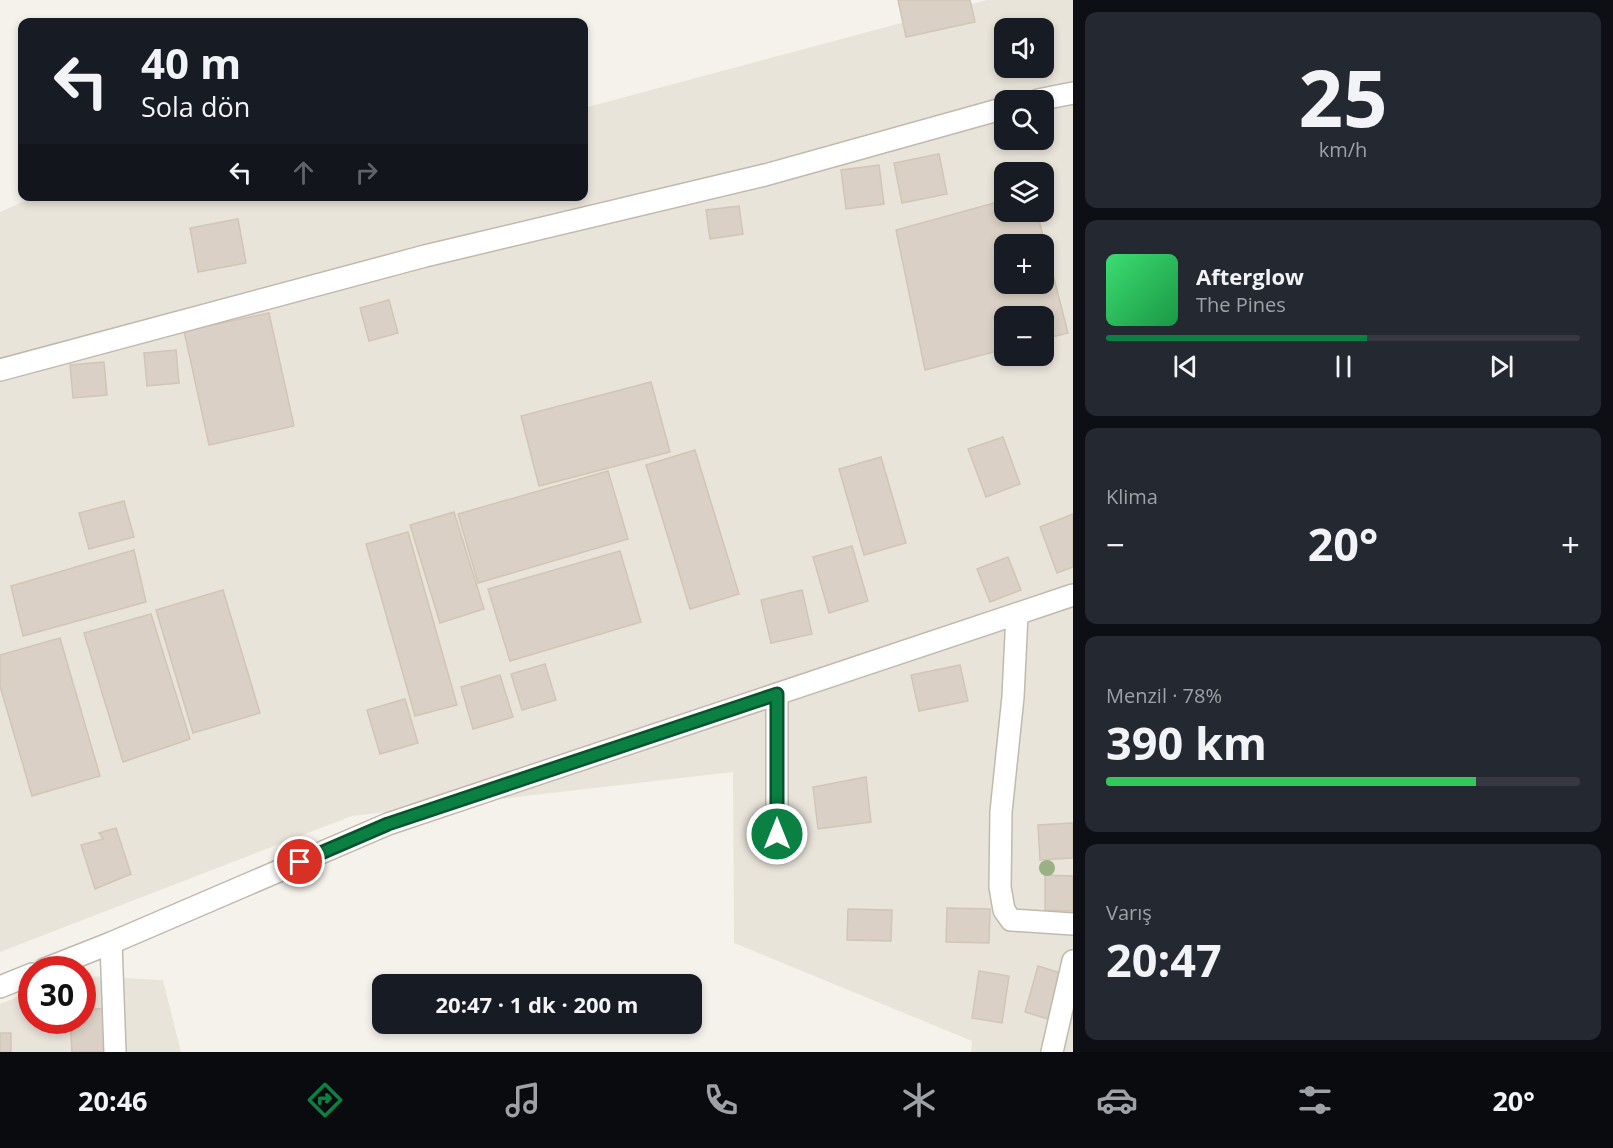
<!DOCTYPE html>
<html lang="tr">
<meta charset="utf-8">
<style>
:root{--surface:#171b24;--page:#242831;--text:#f1f3f6;--muted:#9ea1a6;--line:#363941;--accent:#0b8043}
body{margin:0;font-family:"Open Sans",sans-serif;background:var(--page);color:var(--text);height:100vh;display:flex;flex-direction:column;font-size:22px;white-space:nowrap}
*{box-sizing:border-box;margin:0}
p{font-size:20px;color:var(--muted)}
.icon{flex:none;width:33px;height:33px;fill:none;stroke:currentColor;stroke-width:2;stroke-linecap:round;stroke-linejoin:round}
.map{position:relative;flex:1;overflow:hidden}
.side{display:flex;flex-direction:column;gap:12px;padding:12px;background:#0d0f14;width:540px}
.side>*{flex:none}
.hud{position:absolute;left:18px;top:18px;width:570px;height:183px;border-radius:12px;box-shadow:0 3px 9px #0003;background:#171b24;color:var(--text);overflow:hidden}
.fabs{position:absolute;left:994px;top:18px;display:grid;gap:12px}
.fabs a{display:grid;place-items:center;width:60px;height:60px;border-radius:12px;background:var(--surface);box-shadow:0 3px 9px #0003;font-size:30px}
.speed{position:absolute;left:18px;top:956px;display:flex;gap:12px;font-size:30px;font-weight:700;text-align:center}
.speed>*{display:grid;place-content:center;width:78px;height:78px;border-radius:50%;background:var(--surface);box-shadow:0 3px 9px #0003;line-height:1}
.speed .limit{border:9px solid #d22;background:#fff;color:#111}
.pin{position:absolute;display:grid;place-items:center;width:51px;height:51px;color:#fff;margin:-26px;border:3px solid #fff;border-radius:50%;box-shadow:0 2px 6px #0007}
.me{position:absolute;width:66px;margin:-33px;rotate:0deg;stroke-linejoin:round;filter:drop-shadow(0 0 4px #0008)}
.turn{display:flex;align-items:center;gap:21px;height:126px;padding:0 24px;font-size:27px}
.turn .icon{width:78px;height:78px;stroke-width:2.5}
.turn b{display:block;font-size:42px;line-height:51px}
.lanes{display:flex;align-items:center;height:57px;padding:0 24px;background:#0003;justify-content:center;gap:30px;direction:ltr}
.lanes .off{opacity:.35}
.big{font-size:45px;font-weight:700;line-height:1.1}
.side .tile{flex:1;display:flex;flex-direction:column;justify-content:center;gap:9px;min-width:0;padding:0 21px;border-radius:12px;background:var(--page)}
.side .dial{align-items:center;gap:0}
.dial b{font-size:78px;line-height:1}
.song{display:flex;align-items:center;gap:18px}
.cover{width:72px;height:72px;border-radius:9px;background:linear-gradient(135deg,hsl(140 70% 55%),hsl(140 70% 35%))}
.played{height:6px;border-radius:3px;background:linear-gradient(90deg,var(--accent) 55%,var(--line) 55%)}
.keys{display:flex;justify-content:space-around;direction:ltr}
.heat{display:flex;justify-content:space-between;align-items:center;font-size:33px;direction:ltr}
.charge{height:9px;border-radius:4px;background:linear-gradient(90deg,#34c759 78%,var(--line) 0)}
.trip{position:absolute;left:372px;top:974px;width:330px;height:60px;border-radius:12px;background:var(--surface);box-shadow:0 3px 9px #0003;font-weight:700;line-height:60px;text-align:center}
.tab-bar{display:flex;height:96px;justify-content:space-around;align-items:center;background:#090b0e;color:var(--muted)}
.tab-bar .icon{width:42px;height:42px}
.tab-bar .on{color:var(--accent)}
.tab-bar b{font-size:27px;color:var(--text)}
main{display:flex;flex:1;min-height:0}
.map>svg:first-child{display:block}
.residential{fill:#e9e4da;fill-rule:evenodd}
.building{fill:#dad0c5;stroke:#d2c5b5;stroke-width:1.5;fill-rule:evenodd}
.lines{fill:none;stroke-linecap:round;stroke-linejoin:round}
.minor-casing{stroke:#c1b9ae;stroke-width:24}
.minor{stroke:#fff;stroke-width:21}
.tree{fill:#9ab183}
.route-casing{stroke:#07532c;stroke-width:15}
.route{stroke:#0b8043;stroke-width:10}
</style>
<main>
<div class="map">
<svg width="1073" height="1052" viewBox="0 0 1073 1052">
<rect width="100%" height="100%" fill="#f5f2ec"/>
<g class="residential">
<path d="M987 0H1073V1052H971L972 1041 734 943 733 772 352 816 0 952V212L36 196H584V108ZM1005 28H1044V68H1005ZM1005 100H1044V140H1005ZM1005 172H1044V212H1005ZM1005 244H1044V284H1005ZM1005 316H1044V356H1005Z"/>
<path d="M83 976 163 980 181 1052H0V1004L31 991 32 1020H82Z"/>
</g>
<g class="building">
<path d="M898 0H970L975 22 906 37Z"/>
<path d="M939 154 947 194 902 203 894 163Z"/>
<path d="M879 165 884 204 846 209 841 170Z"/>
<path d="M1005 200V212H1037L1068 333 1044 339V316H1005V349L925 370 896 230ZM1005 244H1044V284H1005Z"/>
<path d="M739 206 743 234 710 239 706 210Z"/>
<path d="M238 219 246 263 198 272 190 228Z"/>
<path d="M389 300 398 333 369 341 360 308Z"/>
<path d="M269 313 294 426 209 445 184 331Z"/>
<path d="M176 350 179 383 147 386 144 353Z"/>
<path d="M104 362 107 395 73 398 70 365Z"/>
<path d="M651 382 670 452 539 486 521 416Z"/>
<path d="M1003 437 1020 484 986 497 968 449Z"/>
<path d="M695 450 739 594 690 609 646 465Z"/>
<path d="M881 457 906 543 864 555 839 469Z"/>
<path d="M608 471 628 539 478 583 458 514Z"/>
<path d="M124 501 134 537 89 549 79 513Z"/>
<path d="M454 512 484 609 440 623 410 525Z"/>
<path d="M1073 514V567L1057 573 1040 527Z"/>
<path d="M408 532 457 705 415 716 366 544Z"/>
<path d="M852 546 868 601 829 613 813 557Z"/>
<path d="M134 550 146 602 23 636 11 586Z"/>
<path d="M620 551 641 622 510 661 488 589Z"/>
<path d="M1008 557 1021 590 990 602 977 569Z"/>
<path d="M223 590 260 713 193 733 156 610Z"/>
<path d="M802 590 812 634 771 643 761 600Z"/>
<path d="M151 614 190 739 123 762 84 633Z"/>
<path d="M60 638 100 776 32 796 0 686V655Z"/>
<path d="M545 664 556 700 522 710 511 674Z"/>
<path d="M960 665 968 701 919 711 911 675Z"/>
<path d="M500 675 513 717 473 729 461 687Z"/>
<path d="M405 699 418 743 380 754 367 710Z"/>
<path d="M866 777 871 822 818 829 813 787Z"/>
<path d="M1073 823V858L1040 860 1038 825Z"/>
<path d="M116 828 131 874 95 889 81 845 103 839 99 833Z"/>
<path d="M1045 875 1073 876V911L1045 910Z"/>
<path d="M947 908 990 909 989 943 946 942Z"/>
<path d="M848 909 892 910 891 941 847 940Z"/>
<path d="M1038 966 1064 974 1051 1020 1025 1012Z"/>
<path d="M979 971 1009 976 1002 1023 972 1018Z"/>
<path d="M108 1008 111 1052H72L70 1020H82V1010Z"/>
<rect x="0" y="1033" width="11" height="19"/>
</g>
<g class="lines">
<defs>
<g id="minor">
<path d="M1038 100 1073 93"/>
<path d="M0 370 425 256 765 175 1005 108"/>
<path d="M1017 614 1013 697 1001 812 1000 887 1004 910 1011 920 1073 924"/>
<path d="M777 834V694"/>
<path d="M111 943 115 1052"/>
<path d="M45 969 111 943 388 824 1073 595"/>
<path d="M0 987 32 974"/>
<path d="M1052 1052 1073 961"/>
</g>
</defs>
<use href="#minor" class="minor-casing"/>
<use href="#minor" class="minor"/>
</g>
<circle class="tree" cx="1047" cy="868" r="8"/>
<g class="lines">
<defs>
<path id="route" d="M300 862 388 824 777 694V834"/>
</defs>
<use href="#route" class="route-casing"/>
<use href="#route" class="route"/>
</g>
</svg>
<div class="fabs">
<a><svg class="icon" aria-label="sound" viewBox="0 0 24 24"><path d="M4 9h4l5-4v14l-5-4H4zM17 9q2 3 0 6"/></svg></a>
<a><svg class="icon" aria-label="search" viewBox="0 0 24 24"><circle cx="10" cy="10" r="6"/><path d="M15 15l6 6"/></svg></a>
<a><svg class="icon" aria-label="layers" viewBox="0 0 24 24"><path d="M12 4l9 5-9 5-9-5zM3 14l9 5 9-5"/></svg></a>
<a>+</a>
<a>−</a>
</div>
<div class="speed"><div class="limit">30</div></div>
<div class="pin" style="left:300px;top:862px;background:#d93025"><svg class="icon" aria-label="arrive" viewBox="0 0 24 24"><path d="M6 21V4h12l-3 4 3 4H6"/></svg></div>
<svg class="me" style="left:777px;top:834px" viewBox="-20 -20 40 40"><circle r="17" fill="#0b8043" stroke="#fff" stroke-width="3"/><path d="M0-11L8 9 0 5-8 9z" fill="#fff"/></svg>
<div class="trip">20:47 · 1 dk · 200 m</div>
<div class="hud">
<div class="turn"><svg class="icon" aria-label="left" viewBox="0 0 24 24"><path d="M17 20v-9H6M10 6l-5 5 5 5"/></svg><div><b>40 m</b>Sola dön</div></div>
<div class="lanes"><svg class="icon" aria-label="left" viewBox="0 0 24 24"><path d="M17 20v-9H6M10 6l-5 5 5 5"/></svg><svg class="icon off" aria-label="ahead" viewBox="0 0 24 24"><path d="M12 20V5M6 11l6-6 6 6"/></svg><svg class="icon off" aria-label="right" viewBox="0 0 24 24"><path d="M7 20v-9h11M14 6l5 5-5 5"/></svg></div>
</div>
</div>
<section class="side">
<div class="tile dial"><b>25</b><p>km/h</p></div>
<div class="tile">
<div class="song"><i class="cover"></i><div><b>Afterglow</b><p>The Pines</p></div></div>
<div class="played"></div>
<div class="keys"><svg class="icon" aria-label="previous" viewBox="0 0 24 24"><path d="M18 5L8 12l10 7zM5 5v14"/></svg><svg class="icon" aria-label="pause" viewBox="0 0 24 24"><path d="M8 5v14M16 5v14"/></svg><svg class="icon" aria-label="next" viewBox="0 0 24 24"><path d="M6 5l10 7-10 7zM19 5v14"/></svg></div>
</div>
<div class="tile"><p>Klima</p>
<div class="heat"><a>−</a><b class="big">20°</b><a>+</a></div>
</div>
<div class="tile"><p>Menzil · 78%</p><b class="big">390 km</b><div class="charge"></div></div>
<div class="tile"><p>Varış</p><b class="big">20:47</b></div>
</section>
</main>
<nav class="tab-bar">
<b>20:46</b>
<svg class="icon on" aria-label="directions" viewBox="0 0 24 24"><path d="M12 3l9 9-9 9-9-9zM9 14v-3h6M13 9l2 2-2 2"/></svg>
<svg class="icon" aria-label="music" viewBox="0 0 24 24"><path d="M9 18V5l10-2v13"/><circle cx="6" cy="18" r="3"/><circle cx="16" cy="16" r="3"/></svg>
<svg class="icon" aria-label="phone" viewBox="0 0 24 24"><path d="M5 4h4l2 5-3 2q2 4 5 5l2-3 5 2v4C11 20 4 13 5 4z"/></svg>
<svg class="icon" aria-label="climate" viewBox="0 0 24 24"><path d="M12 3v18M4 7l16 10M4 17L20 7"/></svg>
<svg class="icon" aria-label="car" viewBox="0 0 24 24"><path d="M5 17H2v-5l4-1 3-4h7l3 4 3 1v5h-3M9 17h6M6 11h13"/><circle cx="7" cy="17" r="2"/><circle cx="17" cy="17" r="2"/></svg>
<svg class="icon" aria-label="filters" viewBox="0 0 24 24"><path d="M4 7h16M4 17h16"/><circle cx="9" cy="7" r="2"/><circle cx="15" cy="17" r="2"/></svg>
<b>20°</b>
</nav>
